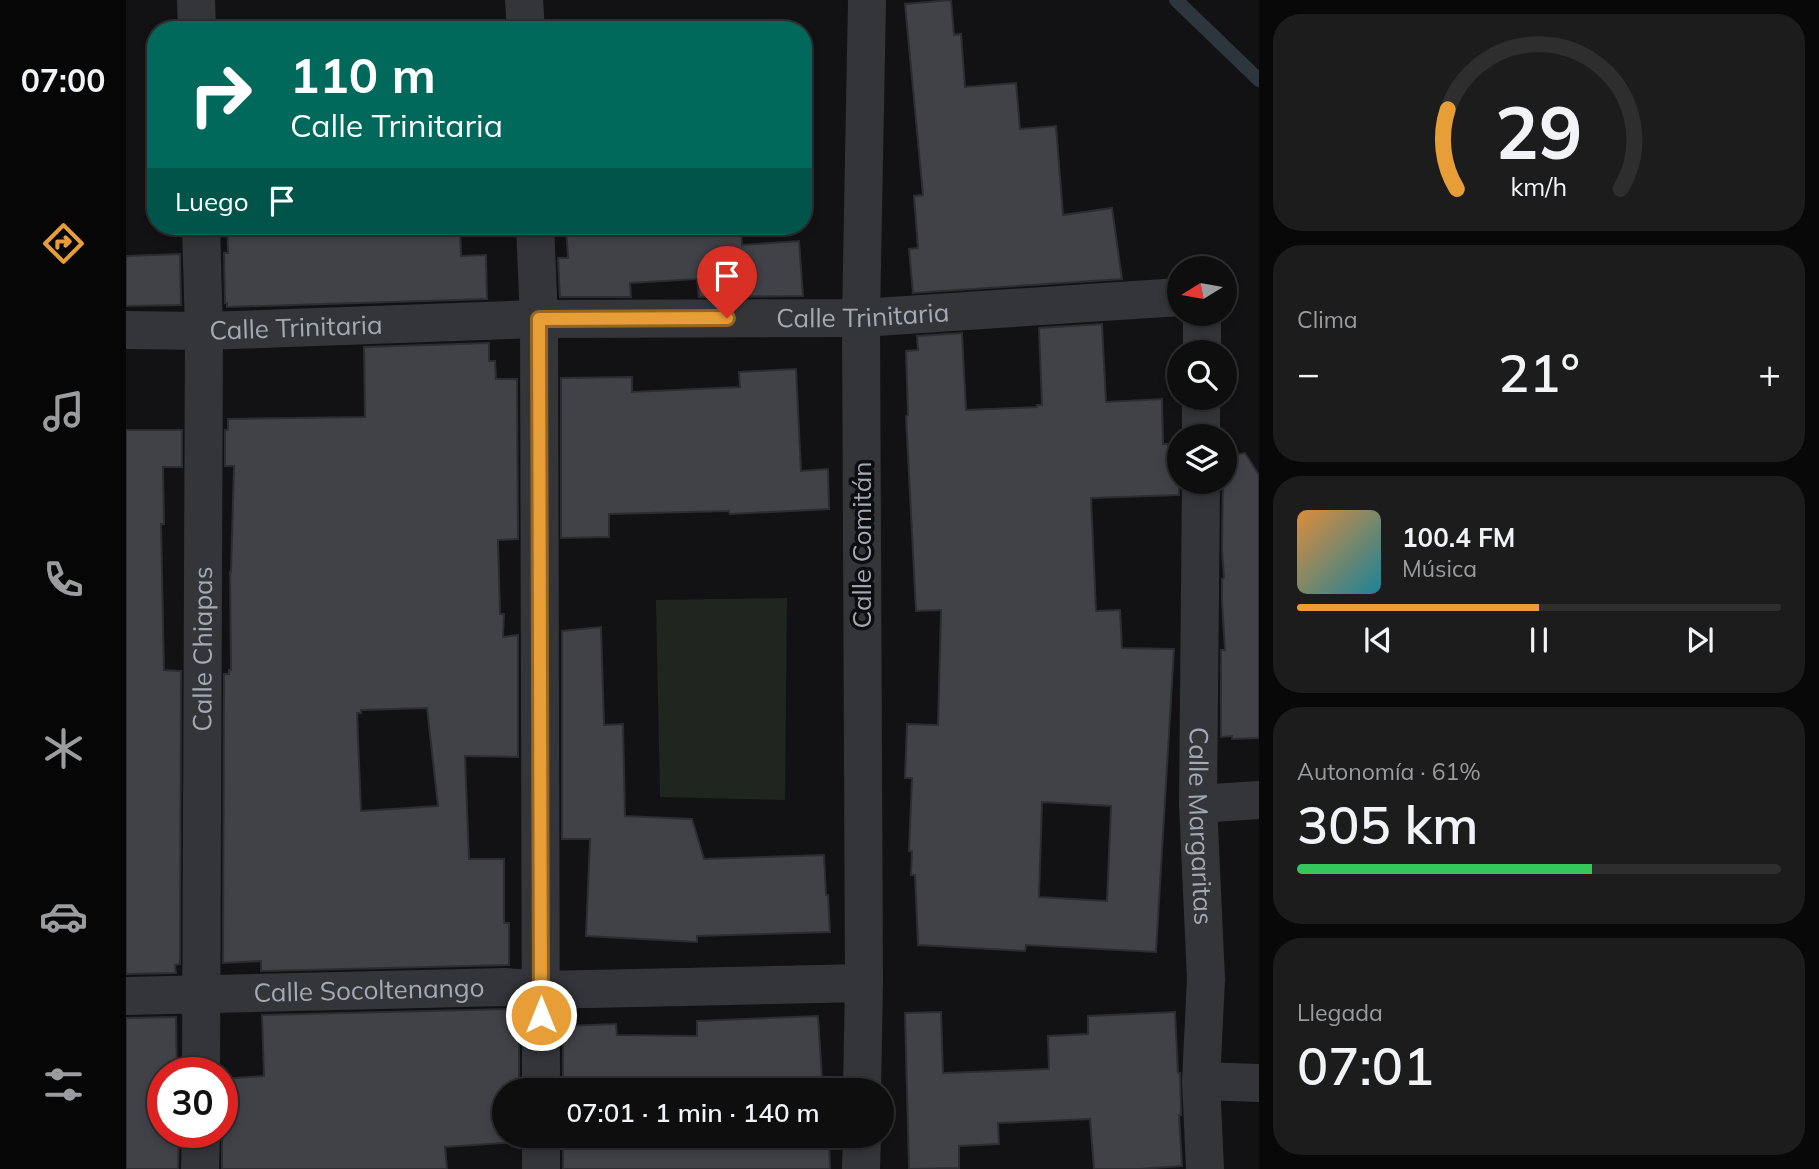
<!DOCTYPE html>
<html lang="es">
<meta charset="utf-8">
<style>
:root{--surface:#0e0e0f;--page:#1c1c1d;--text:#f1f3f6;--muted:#9b9c9e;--line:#2e2e2f;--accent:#e79e37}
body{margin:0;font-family:Mulish,sans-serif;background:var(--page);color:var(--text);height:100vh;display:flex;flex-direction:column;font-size:26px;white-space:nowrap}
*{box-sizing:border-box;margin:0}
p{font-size:23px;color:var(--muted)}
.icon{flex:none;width:38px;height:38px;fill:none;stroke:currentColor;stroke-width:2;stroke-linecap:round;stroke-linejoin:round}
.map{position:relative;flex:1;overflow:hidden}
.panel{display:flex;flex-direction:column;gap:14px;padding:14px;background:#080808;width:560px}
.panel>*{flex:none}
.guide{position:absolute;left:21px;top:21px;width:665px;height:214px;border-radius:28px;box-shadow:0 4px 10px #0003,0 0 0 2px var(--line);background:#00695c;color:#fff;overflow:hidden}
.needle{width:46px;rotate:259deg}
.controls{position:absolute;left:1041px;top:256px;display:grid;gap:14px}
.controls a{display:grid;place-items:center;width:70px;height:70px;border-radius:50%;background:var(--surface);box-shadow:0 4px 10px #0003,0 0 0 2px var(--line);font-size:35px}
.speed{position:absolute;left:21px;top:1057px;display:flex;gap:14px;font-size:35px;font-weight:700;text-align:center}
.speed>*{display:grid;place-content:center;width:91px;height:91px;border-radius:50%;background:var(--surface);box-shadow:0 4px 10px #0003,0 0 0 2px var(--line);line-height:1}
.speed .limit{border:10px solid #d22;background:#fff;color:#111}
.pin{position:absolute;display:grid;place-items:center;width:60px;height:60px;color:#fff;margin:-72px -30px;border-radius:50% 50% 50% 0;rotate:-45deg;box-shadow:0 0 7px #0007}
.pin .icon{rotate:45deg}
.me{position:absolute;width:77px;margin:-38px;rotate:0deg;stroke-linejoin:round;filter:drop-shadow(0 0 5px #0008)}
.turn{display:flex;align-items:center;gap:24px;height:147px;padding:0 28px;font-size:32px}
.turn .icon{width:91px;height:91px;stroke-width:2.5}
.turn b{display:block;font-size:49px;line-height:60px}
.then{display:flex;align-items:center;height:66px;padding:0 28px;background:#0003;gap:14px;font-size:26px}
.big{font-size:52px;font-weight:600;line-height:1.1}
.panel .widget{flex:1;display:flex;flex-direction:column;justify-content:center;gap:10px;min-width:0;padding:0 24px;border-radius:28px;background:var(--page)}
.panel .dial{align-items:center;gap:0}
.dial svg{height:182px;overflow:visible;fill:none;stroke:var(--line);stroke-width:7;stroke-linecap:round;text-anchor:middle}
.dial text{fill:var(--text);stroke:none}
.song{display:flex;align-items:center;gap:21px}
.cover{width:84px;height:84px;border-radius:10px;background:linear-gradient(135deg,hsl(30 70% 55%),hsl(190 70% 35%))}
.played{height:7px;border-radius:4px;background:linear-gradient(90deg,var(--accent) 50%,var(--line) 50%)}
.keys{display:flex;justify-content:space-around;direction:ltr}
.heat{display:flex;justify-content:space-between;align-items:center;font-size:38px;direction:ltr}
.charge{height:10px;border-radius:5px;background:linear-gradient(90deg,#34c759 61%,var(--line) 0)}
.trip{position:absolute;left:366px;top:1078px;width:402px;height:70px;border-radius:35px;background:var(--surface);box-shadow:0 4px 10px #0003,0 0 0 2px var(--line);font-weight:600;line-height:70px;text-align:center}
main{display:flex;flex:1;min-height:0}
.tab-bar{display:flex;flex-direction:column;width:126px;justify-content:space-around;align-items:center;background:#060606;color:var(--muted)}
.tab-bar .icon{width:49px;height:49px}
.tab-bar .active{color:var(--accent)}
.tab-bar b{font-size:32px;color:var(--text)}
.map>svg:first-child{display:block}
.green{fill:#1f261f}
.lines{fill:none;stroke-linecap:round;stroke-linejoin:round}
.stream{stroke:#2c363c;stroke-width:14}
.building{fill:#414247;stroke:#2c2d30;stroke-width:2;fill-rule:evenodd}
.minor{stroke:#343539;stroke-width:38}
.route-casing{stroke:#966724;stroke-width:18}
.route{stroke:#e79e37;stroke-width:12}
.labels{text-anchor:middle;stroke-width:7;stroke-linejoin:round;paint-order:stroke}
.street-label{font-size:26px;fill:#a4aab4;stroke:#0d0d0f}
</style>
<main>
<nav class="tab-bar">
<b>07:00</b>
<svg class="icon active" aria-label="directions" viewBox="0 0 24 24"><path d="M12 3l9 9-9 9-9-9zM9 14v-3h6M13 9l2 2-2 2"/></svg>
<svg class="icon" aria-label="music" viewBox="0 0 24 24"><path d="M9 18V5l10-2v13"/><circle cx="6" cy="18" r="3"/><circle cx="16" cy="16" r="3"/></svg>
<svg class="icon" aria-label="phone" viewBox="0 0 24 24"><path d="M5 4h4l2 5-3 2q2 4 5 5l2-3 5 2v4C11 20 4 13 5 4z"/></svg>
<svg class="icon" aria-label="climate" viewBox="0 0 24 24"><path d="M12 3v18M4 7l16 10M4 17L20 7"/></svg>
<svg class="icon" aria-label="car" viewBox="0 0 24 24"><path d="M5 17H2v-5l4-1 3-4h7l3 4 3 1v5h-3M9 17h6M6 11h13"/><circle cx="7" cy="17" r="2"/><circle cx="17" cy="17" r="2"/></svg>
<svg class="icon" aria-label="filters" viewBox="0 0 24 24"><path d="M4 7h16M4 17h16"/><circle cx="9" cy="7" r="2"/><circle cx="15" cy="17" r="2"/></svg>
</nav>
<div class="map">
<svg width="1133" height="1169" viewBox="0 0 1133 1169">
<rect width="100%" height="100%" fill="#121214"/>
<path class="green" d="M661 598 659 800 534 797 530 600Z"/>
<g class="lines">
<path class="stream" d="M1050 0 1133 80"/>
</g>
<g class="building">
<path d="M825 0 828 35 835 34 839 87 890 83 894 129 930 126 937 215 986 208 996 279 787 293 783 249 792 248 788 196 797 195 779 4Z"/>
<path d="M101 226H334L335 256 360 255 361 299 101 307V303H99L98 253H102Z"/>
<path d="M440 226H615L616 245 673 241 677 296 573 297 571 279 504 283 505 297H434L432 258H442Z"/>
<path d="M54 254 55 305 0 306V256Z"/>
<path d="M976 324 980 402 1036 399 1037 444H1042L1044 467 1054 466 1053 495 965 498 970 611 994 610 996 648 1048 649 1030 952 900 945 899 951 792 945 789 875H785L786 851H783L786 778H779L781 724 812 725 815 610 790 611 780 416 782 415 780 351 792 350 791 336 836 333 840 410 911 407V405H916L913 328ZM916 802 985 806 981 901 913 897Z"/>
<path d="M363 343V361H369L370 379H391L392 539 372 540 374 614H378L377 637 392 635V757L339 756 343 859H378V923H383V965L135 971V961L97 963 98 674H103V670H105L104 572H105L108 466H99V430H102V419L239 417 238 347ZM301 708 312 806 235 811 231 713H235V710Z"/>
<path d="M670 369 675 471 702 469 703 509 604 514 603 511 483 514V537L435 538V378L506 377V392L614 387 613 372Z"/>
<path d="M0 430H56V467H37L38 524H35L38 670 55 671 54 964 49 965 50 973 0 974Z"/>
<path d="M1119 453 1133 475V738L1106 739V736L1095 737V650H1099L1096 602V579L1098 578 1096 550 1097 481H1099V457Z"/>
<path d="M475 627 478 725 497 724 499 816 566 819 578 859 698 855 700 895H702L704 932 571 936V942L460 936 464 839H436V631Z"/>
<path d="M384 1009V1028H393V1090H378V1136H393V1142L319 1147 321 1169H96V1079L138 1076 136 1015Z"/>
<path d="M815 1012 817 1073 923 1069 922 1036 962 1034V1016L1049 1012 1052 1073H1054L1055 1115H1053L1056 1166 1014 1169H968L964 1119 872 1123 873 1144 833 1146V1168L783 1169 779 1013Z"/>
<path d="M692 1016 696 1078 701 1077V1090H437V1026L490 1024 491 1035 571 1036V1021Z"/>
<path d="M50 1017 51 1073H37V1132H53L52 1169H0V1018Z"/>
<path d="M437 1136H703L704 1169H437Z"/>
</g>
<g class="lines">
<g class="minor">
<path d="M70 0 71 30"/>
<path d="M398 0 400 30"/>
<path d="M409 226 413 319 415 1090"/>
<path id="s1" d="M0 330 78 331 413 319 735 318 1054 297"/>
<path d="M1076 352V313"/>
<path d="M1075 436V397"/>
<path id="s2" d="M1075 481 1072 804 1080 979 1075 1081 1079 1169"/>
<path d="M1072 804 1133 800"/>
<path id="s3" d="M0 996 379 987 415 990 738 983"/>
<path id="s4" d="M75 1073 78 331 75 226"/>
<path d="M1075 1081 1133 1083"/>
<path d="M736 1090 738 983 735 318 741 0"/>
<path d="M74 1169 75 1132"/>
<path d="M415 1169V1136"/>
<path d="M735 1169 736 1136"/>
</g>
</g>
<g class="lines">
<defs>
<path id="route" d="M415 1015 413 319 601 318"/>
</defs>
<use href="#route" class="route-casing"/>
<use href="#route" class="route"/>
</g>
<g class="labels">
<g class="street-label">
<text dy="9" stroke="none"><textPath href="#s1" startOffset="737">Calle Trinitaria</textPath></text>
<text dy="9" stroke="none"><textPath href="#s1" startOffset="170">Calle Trinitaria</textPath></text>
<text transform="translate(736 545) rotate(-90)" y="9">Calle Comitán</text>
<text dy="9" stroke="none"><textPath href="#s4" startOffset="424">Calle Chiapas</textPath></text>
<text dy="9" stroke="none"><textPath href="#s2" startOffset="345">Calle Margaritas</textPath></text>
<text dy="9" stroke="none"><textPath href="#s3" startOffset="243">Calle Socoltenango</textPath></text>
</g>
</g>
</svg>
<div class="controls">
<a><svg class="needle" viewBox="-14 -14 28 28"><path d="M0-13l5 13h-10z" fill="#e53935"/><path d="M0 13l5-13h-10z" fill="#9b9c9e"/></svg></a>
<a><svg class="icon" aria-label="search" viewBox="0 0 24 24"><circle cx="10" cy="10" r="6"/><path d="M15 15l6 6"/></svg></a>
<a><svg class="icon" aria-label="layers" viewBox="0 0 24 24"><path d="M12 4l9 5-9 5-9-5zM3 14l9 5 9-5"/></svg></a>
</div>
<div class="speed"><div class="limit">30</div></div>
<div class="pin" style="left:601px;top:318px;background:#d93025"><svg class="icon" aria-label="arrive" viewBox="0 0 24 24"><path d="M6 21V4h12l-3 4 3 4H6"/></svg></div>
<svg class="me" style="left:415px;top:1015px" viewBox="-20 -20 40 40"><circle r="17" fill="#e79e37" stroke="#fff" stroke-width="3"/><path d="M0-11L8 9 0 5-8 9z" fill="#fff"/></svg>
<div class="trip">07:01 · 1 min · 140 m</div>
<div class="guide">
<div class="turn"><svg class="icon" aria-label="right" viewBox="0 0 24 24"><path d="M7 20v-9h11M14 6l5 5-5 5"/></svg><div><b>110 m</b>Calle Trinitaria</div></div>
<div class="then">Luego<svg class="icon" aria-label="arrive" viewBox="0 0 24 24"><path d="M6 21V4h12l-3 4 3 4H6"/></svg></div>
</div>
</div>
<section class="panel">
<div class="widget dial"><svg viewBox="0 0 100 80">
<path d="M14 69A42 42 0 1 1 86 69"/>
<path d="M14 69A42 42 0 0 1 10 34" stroke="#e79e37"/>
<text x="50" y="56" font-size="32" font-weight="700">29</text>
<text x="50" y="72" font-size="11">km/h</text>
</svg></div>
<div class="widget"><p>Clima</p>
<div class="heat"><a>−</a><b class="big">21°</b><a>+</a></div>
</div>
<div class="widget">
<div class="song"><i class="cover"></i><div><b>100.4 FM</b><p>Música</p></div></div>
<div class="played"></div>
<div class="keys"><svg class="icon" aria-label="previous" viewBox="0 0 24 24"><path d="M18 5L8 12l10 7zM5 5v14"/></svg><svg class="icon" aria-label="pause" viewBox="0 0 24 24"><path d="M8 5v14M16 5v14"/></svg><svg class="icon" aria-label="next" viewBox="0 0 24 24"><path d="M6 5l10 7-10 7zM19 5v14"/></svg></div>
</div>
<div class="widget"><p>Autonomía · 61%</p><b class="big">305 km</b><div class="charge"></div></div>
<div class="widget"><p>Llegada</p><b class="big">07:01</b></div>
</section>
</main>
